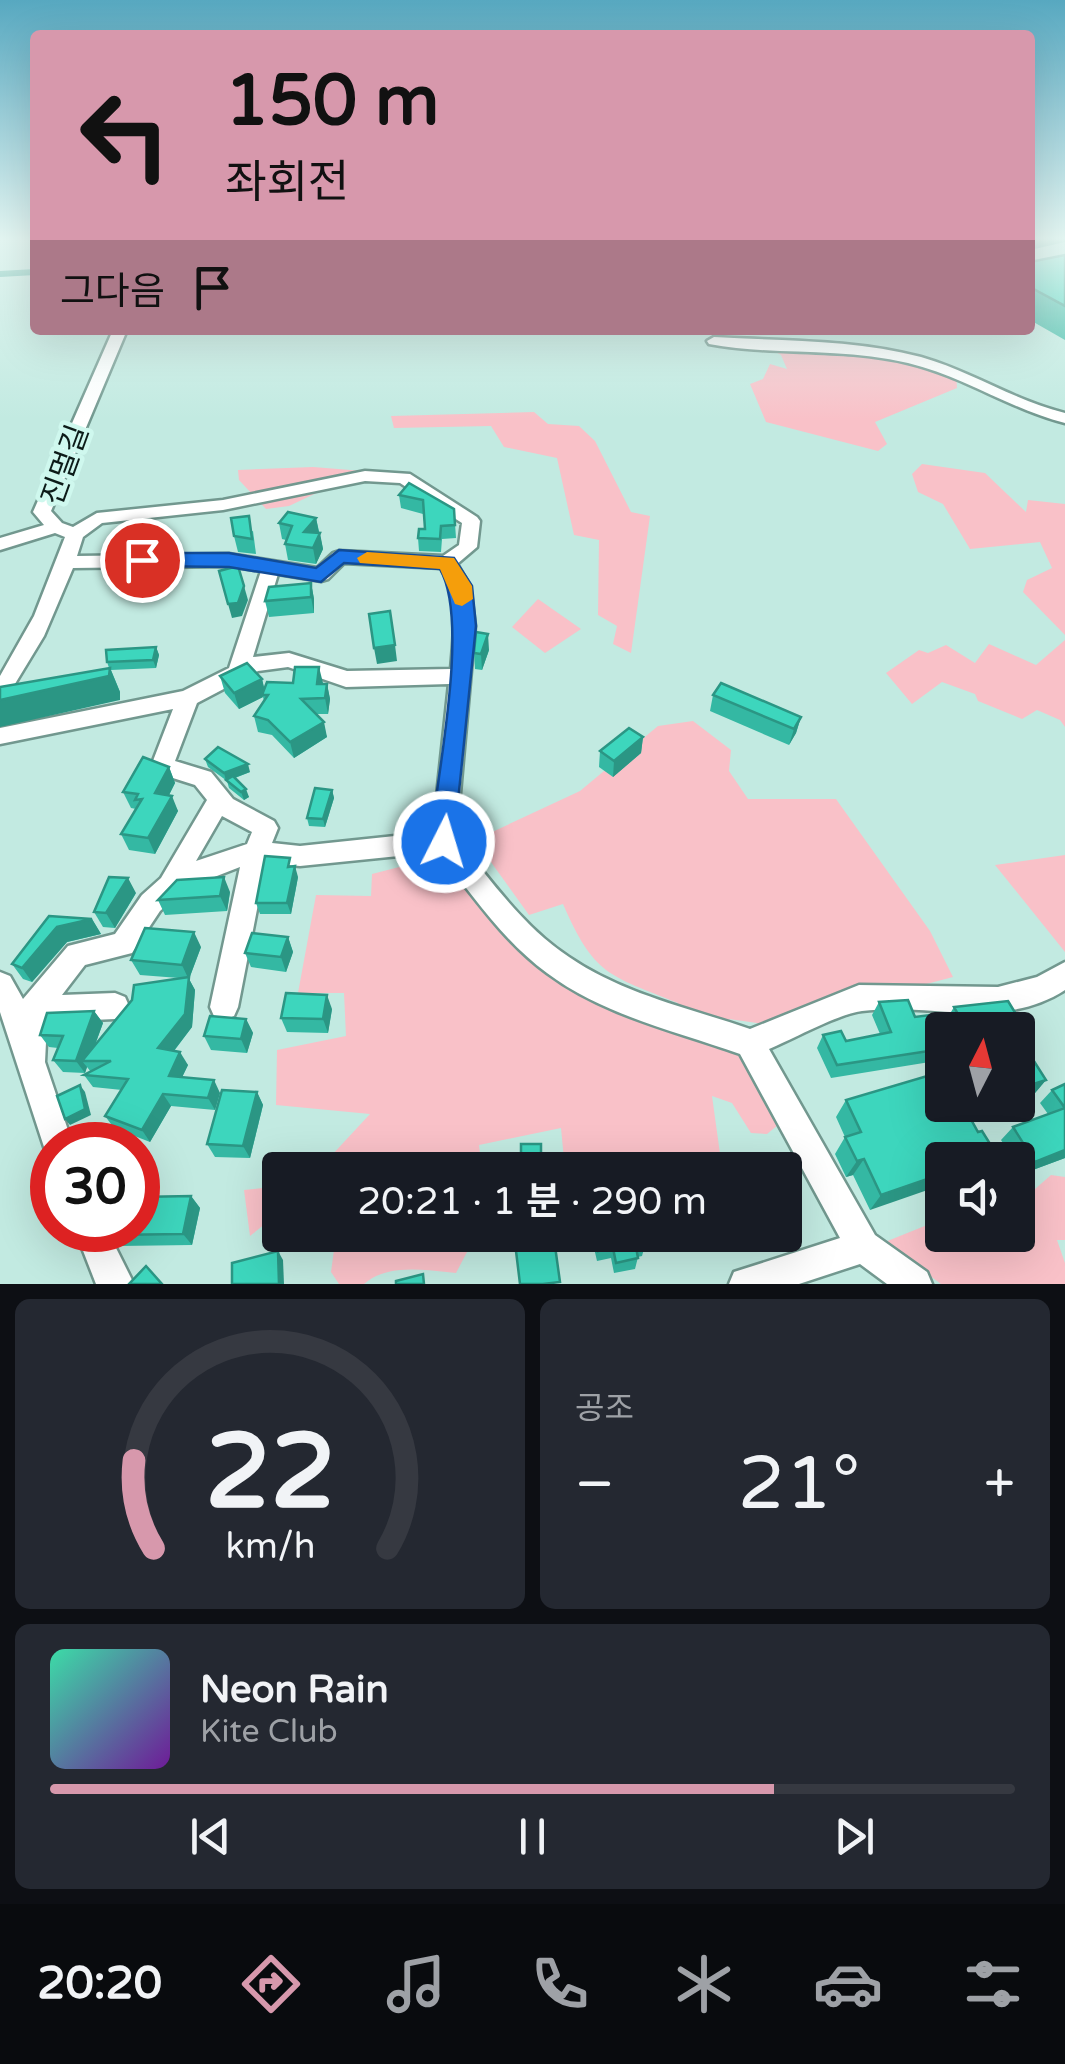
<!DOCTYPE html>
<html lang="ko">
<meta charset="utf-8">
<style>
:root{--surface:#171b24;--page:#242831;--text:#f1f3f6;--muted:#9ea1a6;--line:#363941;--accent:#d798ac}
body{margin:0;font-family:"Varela Round","Noto Sans KR",sans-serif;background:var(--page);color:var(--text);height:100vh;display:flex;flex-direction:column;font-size:38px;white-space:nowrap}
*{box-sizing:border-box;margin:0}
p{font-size:32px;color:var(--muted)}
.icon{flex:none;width:55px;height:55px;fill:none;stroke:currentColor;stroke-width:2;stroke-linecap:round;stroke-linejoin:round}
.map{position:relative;height:1284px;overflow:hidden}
.details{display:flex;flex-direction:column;gap:15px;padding:15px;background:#0d0f14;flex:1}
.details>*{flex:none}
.hud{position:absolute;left:30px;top:30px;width:1005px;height:305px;border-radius:10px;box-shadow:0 10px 40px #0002;background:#d798ac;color:#111;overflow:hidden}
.needle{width:65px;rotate:6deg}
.tools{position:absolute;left:925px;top:1012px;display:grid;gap:20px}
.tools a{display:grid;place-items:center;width:110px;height:110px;border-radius:10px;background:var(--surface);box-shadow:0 10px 40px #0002;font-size:50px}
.speed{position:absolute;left:30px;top:1122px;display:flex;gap:20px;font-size:50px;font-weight:700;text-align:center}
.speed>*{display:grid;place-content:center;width:130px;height:130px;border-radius:50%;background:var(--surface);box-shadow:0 10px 40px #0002;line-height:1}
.speed .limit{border:15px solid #d22;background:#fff;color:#111}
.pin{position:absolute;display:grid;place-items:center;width:85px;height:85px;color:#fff;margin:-42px;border:5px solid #fff;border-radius:50%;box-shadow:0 2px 10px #0007}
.me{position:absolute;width:110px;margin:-55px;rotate:5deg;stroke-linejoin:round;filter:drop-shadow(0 0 8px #0008)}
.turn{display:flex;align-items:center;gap:35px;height:210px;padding:0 30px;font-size:45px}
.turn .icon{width:130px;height:130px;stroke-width:2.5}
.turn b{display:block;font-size:70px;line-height:85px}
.then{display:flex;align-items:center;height:95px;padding:0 30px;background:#0003;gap:20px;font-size:38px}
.big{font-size:75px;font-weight:600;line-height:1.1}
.details .tile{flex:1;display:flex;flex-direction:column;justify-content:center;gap:15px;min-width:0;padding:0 35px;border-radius:15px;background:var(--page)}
.details .dial{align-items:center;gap:0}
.dial svg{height:260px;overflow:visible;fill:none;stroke:var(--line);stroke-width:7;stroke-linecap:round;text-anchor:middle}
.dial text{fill:var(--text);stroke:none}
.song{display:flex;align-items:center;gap:30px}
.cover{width:120px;height:120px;border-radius:15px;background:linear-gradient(135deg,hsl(160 70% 55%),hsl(280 70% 35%))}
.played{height:10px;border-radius:5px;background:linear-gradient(90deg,var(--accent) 75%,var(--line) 75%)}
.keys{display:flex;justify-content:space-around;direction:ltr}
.heat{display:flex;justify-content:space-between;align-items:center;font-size:55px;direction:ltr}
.details .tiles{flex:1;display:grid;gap:15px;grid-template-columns:1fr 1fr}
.tile:last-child{grid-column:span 2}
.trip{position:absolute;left:262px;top:1152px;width:540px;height:100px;border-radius:10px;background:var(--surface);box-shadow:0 10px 40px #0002;font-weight:600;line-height:100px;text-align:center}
.tabs{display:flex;height:160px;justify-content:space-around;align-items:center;background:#090b0e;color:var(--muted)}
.tabs .icon{width:70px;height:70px}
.tabs .on{color:var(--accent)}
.tabs b{font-size:45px;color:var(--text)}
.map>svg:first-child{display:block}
.green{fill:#f9c1c8}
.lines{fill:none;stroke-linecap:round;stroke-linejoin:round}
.canal{fill:#1f9785;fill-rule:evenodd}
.minor-casing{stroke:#72988f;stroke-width:5}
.minor{fill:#fff;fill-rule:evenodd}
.wall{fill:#34b8a3}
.shaded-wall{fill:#2b9684}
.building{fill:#3dd6bd;stroke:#2b9684;stroke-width:2.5}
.route{fill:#1a73e8;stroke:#114b97;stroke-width:2.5}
.slow{fill:#f59e0b}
.labels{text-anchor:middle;stroke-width:9;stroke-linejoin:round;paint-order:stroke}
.street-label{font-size:30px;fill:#0c1b18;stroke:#cff8ee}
</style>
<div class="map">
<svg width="1065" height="1284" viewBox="0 0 1065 1284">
<rect width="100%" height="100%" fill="#c2eae1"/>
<g class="green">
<path d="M779 341C836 345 904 345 956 370L957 388 875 422 887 444 878 451 766 422 750 384 763 379 770 364 787 369 781 355 774 351Z"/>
<path d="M534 412 548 424 579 426 595 441 631 512 650 516 631 653 613 644 617 626 598 615 599 540 574 535 557 458 504 447 491 426 394 428 391 416Z"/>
<path d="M922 464 985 473 1026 512 1028 500 1065 504V635L1023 592 1027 580 1052 568 1040 542 970 549 943 504 918 492 912 474Z"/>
<path d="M313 467 363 471 289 506 266 509 239 480 238 470Z"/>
<path d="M538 599 581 629 545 653 512 627Z"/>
<path d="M1065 640V727L1060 720 1037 710 1022 719 978 701 975 694 942 682 912 704 886 673 919 650 928 653 946 645 975 663 989 644 1036 665Z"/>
<path d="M693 721 731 750 729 771 748 799H836L930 931 953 977 771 1025 729 1019 778 1125 767 1134 751 1133 732 1103 712 1096 722 1168 717 1170H565L561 1128 479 1145 482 1170H318L370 1114 276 1105 277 1050 346 1036 344 993H298L316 895 371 896 372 874 411 864 449 868 508 937 673 1025 678 1003C608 975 594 975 563 904L529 915 475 840 580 791 658 726Z"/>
<path d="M1065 855V952L995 865Z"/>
<path d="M1051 1175 1065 1177V1240H1057L1065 1263V1284H941L885 1242 942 1219V1235H1018V1204Z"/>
<path d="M280 1186V1212L250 1236 244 1190Z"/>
<path d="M336 1235H476L456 1273C426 1270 388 1263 364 1284H339L331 1272Z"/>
</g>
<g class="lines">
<path class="canal" d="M35 269V275L0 277V271Z"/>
<defs>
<g id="minor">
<path d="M113 330H127L51 511 62 523 73 527 97 513 223 500 365 471 410 474 477 517 480 521 477 547 457 564 470 586 475 626 456 838C491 880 523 927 569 957 623 994 689 1008 750 1029L859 985 998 987 1037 977 1065 962V990C1002 1031 930 1002 862 1011 838 1014 793 1039 769 1049L875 1235 927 1272 932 1284H887L860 1264 799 1284H729L734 1272 840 1238 740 1054C675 1031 603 1015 547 973 503 941 472 894 438 852L300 866 266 863 238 1007 234 1016 224 1020 214 1016 210 1007 240 867 186 888 160 911 132 953 85 965 62 995 115 993 125 997 129 1006 125 1015 115 1019 47 1022 45 1062 73 1145H52V1158L47 1156 0 1012V972L10 976 23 999 68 946 115 934 142 895 161 878 207 800 195 785 154 772 151 766 173 709 0 744V728L183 691 229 668 261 571 229 566 73 568 44 636 7 697 0 700V676L34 616 65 537 55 533 0 550V538L44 525 33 512ZM365 481 400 483 462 523 459 545 443 556 339 551 333 553 317 568 229 554 77 556 83 537 102 523 223 510ZM344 563 441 568C459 599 454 633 451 669L347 671 289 653 253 657 278 574 321 581 328 579ZM288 667 346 687 449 684 433 832 300 846 272 843 278 828 274 821 233 799 211 772 175 761 197 703 258 671ZM222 816 252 832 247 844 196 861Z"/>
<path d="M714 337C783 341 854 339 921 357 971 371 1015 401 1065 413V423C1010 409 963 376 908 363 841 347 774 356 709 344L707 341Z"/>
<path d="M75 1230H107L134 1284H96Z"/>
</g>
</defs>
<use href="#minor" class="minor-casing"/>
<use href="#minor" class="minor"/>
</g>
<g class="wall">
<path d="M1065 255V340L1030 320V262Z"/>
<path d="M409 483 454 509 456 538 442 539 441 552 419 551 418 538 425 529 423 514 401 508 399 495Z"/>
<path d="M316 518 323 549 316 564 288 560 285 544 286 540 282 539 279 523Z"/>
<path d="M253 531 256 554 238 552 234 536Z"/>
<path d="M311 583 314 599V613L269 617 265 601Z"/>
<path d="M156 647 159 655 156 668 111 670 120 692V700L107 662Z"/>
<path d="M489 650 482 670 475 669 474 653Z"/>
<path d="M220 676 262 679 264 689 327 684 330 699 328 714H317L327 737 294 758 272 735 258 732 254 716 264 701 263 697 239 709 225 693Z"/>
<path d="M713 695 801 717 796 733 789 745 710 711Z"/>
<path d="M643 737 641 753 613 777 599 767 600 751Z"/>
<path d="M205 759 250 772 235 778 249 797 244 800 229 788 227 781 208 767Z"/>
<path d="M169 767 175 783 169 795 178 811 155 854 129 850 121 834 136 809 131 808 123 792Z"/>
<path d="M332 790 334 798 325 827 309 826 307 818Z"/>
<path d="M298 877 291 914H260L256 903Z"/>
<path d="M230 892 227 911 165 915 158 900Z"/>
<path d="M136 893 115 928 103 927 94 912Z"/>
<path d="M92 919 101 934 67 942 32 982 23 979 12 964Z"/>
<path d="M288 937 293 952 286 972 251 967 245 953Z"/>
<path d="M201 947 189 979 195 990 192 1027 174 1051 188 1065 182 1077 220 1093 215 1110 171 1106 150 1142 114 1128 105 1116 122 1090 93 1087 84 1075 91 1072 87 1067 85 1073 63 1072 53 1060 58 1048 49 1047 40 1035 94 1011 103 1023 95 1045 179 978 140 975 131 960Z"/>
<path d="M879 1002 915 1017 942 1043V1052L936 1061 831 1078 817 1048 823 1035 846 1041 880 1034 872 1015Z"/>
<path d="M954 1007 1025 1029 1018 1037 1046 1080 1035 1093 1018 1099V1030H950L945 1022Z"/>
<path d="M332 1009 328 1033 287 1032 281 1018Z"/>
<path d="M246 1019 253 1033 247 1053 211 1050 204 1036Z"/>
<path d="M1065 1084V1158L1022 1174 1018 1166V1160H1014L1001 1140 1013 1127 1048 1114 1040 1103 1052 1090Z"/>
<path d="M257 1092 263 1105 250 1158 215 1157 207 1144Z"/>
<path d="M846 1100 942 1105 978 1132 997 1155 992 1160H942L870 1210 853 1175 846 1177 835 1154 845 1137 836 1117Z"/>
<path d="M521 1144H541V1166L521 1165Z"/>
<path d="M146 1153 156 1165 148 1197 191 1196 200 1208 192 1245 119 1246 108 1235 138 1230Z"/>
<path d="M331 1235 330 1247 285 1251 279 1240Z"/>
<path d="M591 1235H643L645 1245 642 1256 638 1257 635 1269 614 1273 611 1258 597 1261Z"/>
</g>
<g class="shaded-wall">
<path d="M1030 239H1065V242L1030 250Z"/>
<path d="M316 518 319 533 307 548 304 532Z"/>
<path d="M320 533 323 549 316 564 313 548Z"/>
<path d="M311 583 314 599V613L311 597Z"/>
<path d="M244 586 248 600 242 616 232 618 228 604Z"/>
<path d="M488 634 489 650 482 670 481 654Z"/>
<path d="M395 645 397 661 377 664 374 648Z"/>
<path d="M156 647 159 655 156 668 153 660Z"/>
<path d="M319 667 323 683 321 700 317 684Z"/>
<path d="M110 668 120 692V700L0 727V700Z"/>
<path d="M262 679 266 695H262L263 697 239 709 234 693Z"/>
<path d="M327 684 330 699 328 714 325 698Z"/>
<path d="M801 717 796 733 789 745 794 729Z"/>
<path d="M324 722 327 737 294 758 290 742Z"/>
<path d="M643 737 641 753 613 777 614 761Z"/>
<path d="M248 764 250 772 226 781 224 773Z"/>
<path d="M169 767 175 783 162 809 155 793Z"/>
<path d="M246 789 249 797 244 800 241 792Z"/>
<path d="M332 790 334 798 325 827 323 819Z"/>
<path d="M172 796 178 811 155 854 148 838Z"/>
<path d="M295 866 298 877 291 914 287 903Z"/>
<path d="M224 877 230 892 227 911 220 896Z"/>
<path d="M128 878 136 893 115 928 106 913Z"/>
<path d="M92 919 101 934 67 942 32 982 22 968 57 927Z"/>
<path d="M194 932 201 947 189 979 195 990 192 1027 166 1061 158 1048 188 978 182 965Z"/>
<path d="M288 937 293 952 286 972 281 957Z"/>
<path d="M327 995 332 1009 328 1033 323 1019Z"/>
<path d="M94 1011 103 1023 89 1061H82L87 1067 85 1073 76 1061Z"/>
<path d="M246 1019 253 1033 247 1053 241 1039Z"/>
<path d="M180 1052 188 1065 177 1088 169 1076Z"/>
<path d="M214 1080 220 1093 215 1110 208 1098Z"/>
<path d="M1046 1080 1035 1093 1018 1099V1089Z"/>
<path d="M80 1085 85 1092 91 1115 70 1125 65 1119Z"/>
<path d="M257 1092 263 1105 250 1158 243 1146Z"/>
<path d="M163 1094 171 1106 150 1142 142 1130Z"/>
<path d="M1065 1150V1158L1022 1174 1035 1162Z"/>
<path d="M146 1153 156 1165 145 1208 138 1199V1188Z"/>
<path d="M864 1159 853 1175 846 1177 857 1161Z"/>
<path d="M942 1174V1185L870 1210 881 1195Z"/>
<path d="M191 1196 200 1208 192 1245 183 1234Z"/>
<path d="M325 1235H331L330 1247 325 1236Z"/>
<path d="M278 1251 283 1260 284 1284H279Z"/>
</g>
<g class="building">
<path d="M1065 255V306L1030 287V262Z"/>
<path d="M409 483 454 509 455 525 441 526 440 539 418 538 419 529H425L423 500 399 495Z"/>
<path d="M288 512 316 518 304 532 320 533 313 548 285 544 292 526 279 523Z"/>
<path d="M249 516 252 539 234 536 231 518Z"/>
<path d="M238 566 244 586 238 603 228 604 219 571Z"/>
<path d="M311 583V597L265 601 269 587Z"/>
<path d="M390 611 395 645 374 648 369 614Z"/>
<path d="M476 632 488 634 481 654 474 653Z"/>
<path d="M156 647 153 660 107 662 106 650Z"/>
<path d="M247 663 262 679 234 693 220 676Z"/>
<path d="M295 667H319L317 684H327L325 698 301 699 324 722 290 742 268 720 254 716 268 695H262L267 682 293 683Z"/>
<path d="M110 668 109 676 0 700V687Z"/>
<path d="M721 683 801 717 794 729 713 695Z"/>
<path d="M629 728 643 737 614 761 600 751Z"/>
<path d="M218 747 248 764 224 773 205 759Z"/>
<path d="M143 757 169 767 155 793 172 796 148 838 121 834 142 799 135 800 138 794 123 792Z"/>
<path d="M233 776 246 789 241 792 226 780Z"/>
<path d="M315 788 332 790 323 819 307 818Z"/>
<path d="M265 856 290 858 288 867 295 866 287 903H256Z"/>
<path d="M109 877 128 878 106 913 94 912Z"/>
<path d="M224 877 220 896 158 900 177 880Z"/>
<path d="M49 916 92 919 57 927 22 968 12 964Z"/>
<path d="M145 928 194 932 182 965 131 960Z"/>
<path d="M252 933 288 937 281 957 245 953Z"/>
<path d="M189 977 185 1014 158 1048 180 1052 169 1076 214 1080 208 1098 163 1094 142 1130 105 1116 128 1079 84 1075 111 1061H82L132 1000 134 985Z"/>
<path d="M286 993 327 995 323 1019 281 1018Z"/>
<path d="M908 1000 915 1017 930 1015 942 1043V1049L837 1065 823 1035 841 1031 846 1041 891 1032 879 1002Z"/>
<path d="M1008 1001 1025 1029 1018 1031 967 1030 954 1007Z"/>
<path d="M94 1011 76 1061 53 1060 63 1036 40 1035 47 1013Z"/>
<path d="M210 1016 246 1019 241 1039 204 1036Z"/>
<path d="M1018 1036 1046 1080 1018 1089Z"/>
<path d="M934 1074 942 1089V1105H963L978 1132 982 1131 997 1155 982 1160H942V1174L881 1195 864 1159 857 1161 845 1137 861 1132 846 1100Z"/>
<path d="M1065 1084V1108L1052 1090Z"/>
<path d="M80 1085 85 1109 65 1119 57 1096Z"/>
<path d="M222 1090 257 1092 243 1146 207 1144Z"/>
<path d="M1065 1108V1150L1035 1162 1013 1127Z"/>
<path d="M521 1144H541V1160L521 1159Z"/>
<path d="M138 1153H146L138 1188Z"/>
<path d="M191 1196 183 1234 108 1235 106 1230H138V1197Z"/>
<path d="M280 1229V1235H325V1236L279 1240Z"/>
<path d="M595 1235H643L645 1245 636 1247 638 1258 616 1263 613 1248 598 1251Z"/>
<path d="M555 1246 560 1282 543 1284H520L516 1251Z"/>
<path d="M278 1251 279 1284H232V1263Z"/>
<path d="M146 1266 162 1284H129Z"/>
<path d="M423 1274 424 1284H396V1281Z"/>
</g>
<linearGradient id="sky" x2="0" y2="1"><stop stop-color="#57a8c0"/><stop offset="0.57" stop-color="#e4f6f2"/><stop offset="1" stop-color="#e4f6f2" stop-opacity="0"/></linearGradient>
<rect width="1065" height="419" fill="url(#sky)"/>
<path class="route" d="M339 550 454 558 472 586 476 626 453 850H434L430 842C437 777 470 621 440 569L344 563 321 582 229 567 142 566 132 560 142 553H229L316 568Z"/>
<path class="slow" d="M367 552 454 558 472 586 473 599 462 606 455 604 440 569 360 563 357 558Z"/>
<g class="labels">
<g class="street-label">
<text transform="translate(65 465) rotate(-70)" y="10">진멀길</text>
</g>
</g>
</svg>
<div class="tools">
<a><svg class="needle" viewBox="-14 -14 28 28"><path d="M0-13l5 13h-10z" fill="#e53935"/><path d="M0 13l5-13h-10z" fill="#9ea1a6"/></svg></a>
<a><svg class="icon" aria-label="sound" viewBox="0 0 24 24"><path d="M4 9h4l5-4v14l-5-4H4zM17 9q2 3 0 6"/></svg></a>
</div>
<div class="speed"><div class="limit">30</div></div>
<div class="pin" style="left:142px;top:560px;background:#d93025"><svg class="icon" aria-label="arrive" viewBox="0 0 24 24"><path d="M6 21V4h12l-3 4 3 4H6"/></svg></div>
<svg class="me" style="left:444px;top:842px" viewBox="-20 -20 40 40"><circle r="17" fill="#1a73e8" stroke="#fff" stroke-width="3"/><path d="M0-11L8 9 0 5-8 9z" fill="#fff"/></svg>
<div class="trip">20:21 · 1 분 · 290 m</div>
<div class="hud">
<div class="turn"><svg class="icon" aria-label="left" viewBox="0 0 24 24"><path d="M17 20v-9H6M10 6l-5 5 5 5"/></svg><div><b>150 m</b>좌회전</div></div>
<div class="then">그다음<svg class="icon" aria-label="arrive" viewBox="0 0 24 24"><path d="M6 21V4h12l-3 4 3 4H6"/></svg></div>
</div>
</div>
<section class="details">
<div class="tiles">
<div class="tile dial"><svg viewBox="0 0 100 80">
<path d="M14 69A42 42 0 1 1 86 69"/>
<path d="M14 69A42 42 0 0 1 8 42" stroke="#d798ac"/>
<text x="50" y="56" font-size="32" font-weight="700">22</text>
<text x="50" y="72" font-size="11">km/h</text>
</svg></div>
<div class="tile"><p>공조</p>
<div class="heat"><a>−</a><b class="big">21°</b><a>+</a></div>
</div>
<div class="tile">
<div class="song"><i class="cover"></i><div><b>Neon Rain</b><p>Kite Club</p></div></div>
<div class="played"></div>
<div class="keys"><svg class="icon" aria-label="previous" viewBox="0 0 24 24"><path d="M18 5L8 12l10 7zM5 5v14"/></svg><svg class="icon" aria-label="pause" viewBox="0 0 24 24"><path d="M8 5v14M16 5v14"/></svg><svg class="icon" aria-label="next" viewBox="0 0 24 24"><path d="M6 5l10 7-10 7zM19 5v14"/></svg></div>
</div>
</div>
</section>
<nav class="tabs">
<b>20:20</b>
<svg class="icon on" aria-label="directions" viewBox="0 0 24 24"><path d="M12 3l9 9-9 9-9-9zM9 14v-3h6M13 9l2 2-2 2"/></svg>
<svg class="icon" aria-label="music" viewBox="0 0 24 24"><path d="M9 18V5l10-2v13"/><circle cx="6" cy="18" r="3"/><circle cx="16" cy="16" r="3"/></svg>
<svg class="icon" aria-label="phone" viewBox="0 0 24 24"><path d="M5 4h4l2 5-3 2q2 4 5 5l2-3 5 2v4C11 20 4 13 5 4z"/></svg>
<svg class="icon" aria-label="climate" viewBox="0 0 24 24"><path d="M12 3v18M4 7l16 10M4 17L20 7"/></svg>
<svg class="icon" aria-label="car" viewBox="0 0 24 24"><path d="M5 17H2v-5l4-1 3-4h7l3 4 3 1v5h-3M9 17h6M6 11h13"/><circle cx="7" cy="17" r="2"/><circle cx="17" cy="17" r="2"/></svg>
<svg class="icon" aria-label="filters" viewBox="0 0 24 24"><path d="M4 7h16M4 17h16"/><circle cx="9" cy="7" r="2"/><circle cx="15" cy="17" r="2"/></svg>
</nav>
